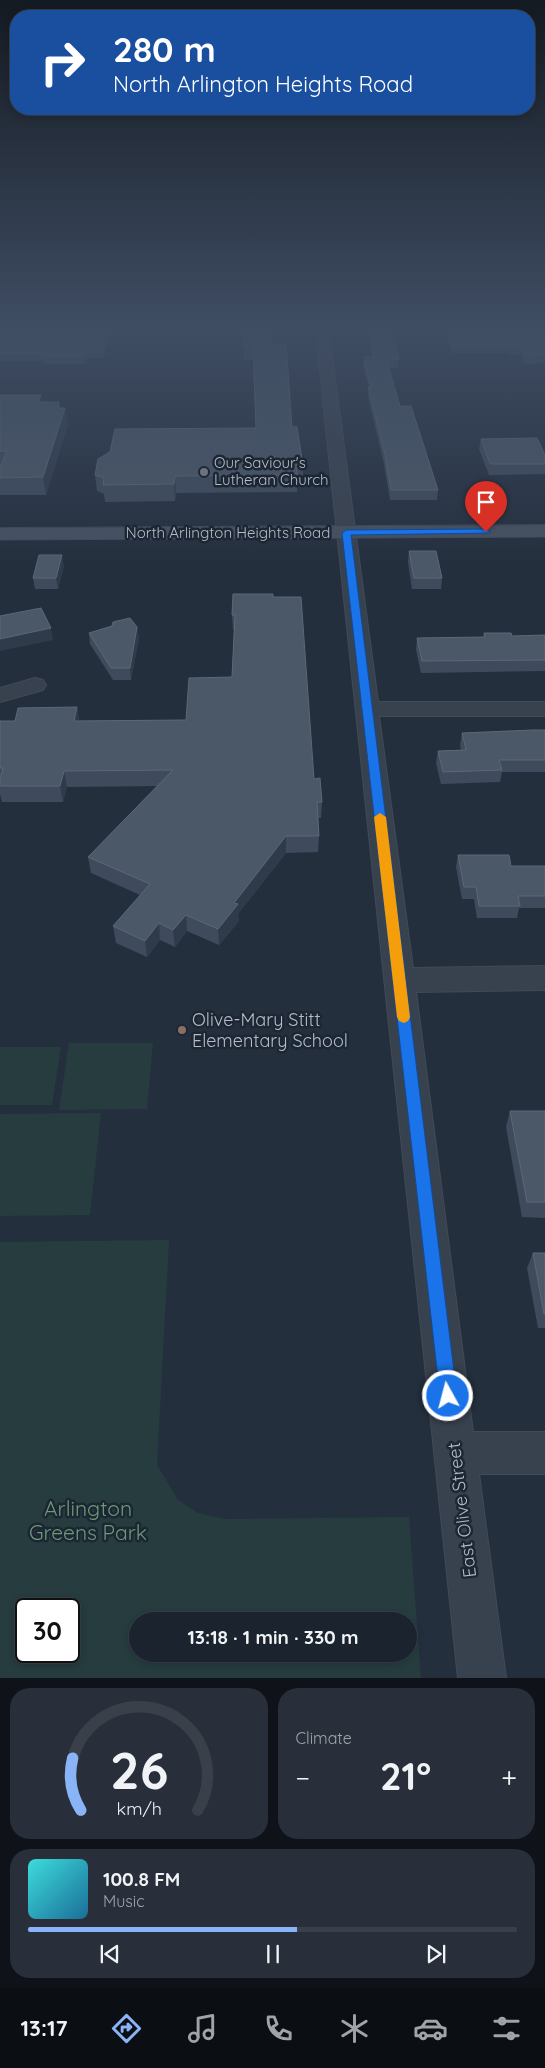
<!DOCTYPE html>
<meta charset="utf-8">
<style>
:root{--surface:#1b232e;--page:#282f3a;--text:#f1f3f6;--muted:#a0a4aa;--line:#39404a;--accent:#8ab4f8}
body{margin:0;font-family:Quicksand,sans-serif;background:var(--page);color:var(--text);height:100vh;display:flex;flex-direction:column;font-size:19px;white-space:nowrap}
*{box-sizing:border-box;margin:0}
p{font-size:16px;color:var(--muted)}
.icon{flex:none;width:28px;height:28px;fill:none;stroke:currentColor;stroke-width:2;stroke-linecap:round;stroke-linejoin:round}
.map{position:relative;height:1678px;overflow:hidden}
.details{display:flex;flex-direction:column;gap:10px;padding:10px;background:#0f1319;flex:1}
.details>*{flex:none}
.banner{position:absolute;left:10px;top:10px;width:525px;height:105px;border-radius:20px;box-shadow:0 2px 8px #0003,0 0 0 1px var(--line);background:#1a4fa0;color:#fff;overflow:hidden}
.speed{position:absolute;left:15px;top:1598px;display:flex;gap:10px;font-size:25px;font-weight:700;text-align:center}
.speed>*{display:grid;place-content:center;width:65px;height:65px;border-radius:50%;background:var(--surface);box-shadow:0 2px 8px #0003,0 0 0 1px var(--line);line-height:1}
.speed .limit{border:2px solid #111;border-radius:8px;background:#fff;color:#111}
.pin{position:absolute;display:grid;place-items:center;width:42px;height:42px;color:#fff;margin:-51px -21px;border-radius:50% 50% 50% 0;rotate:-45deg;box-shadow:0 0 5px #0007}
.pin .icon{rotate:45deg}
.me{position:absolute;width:55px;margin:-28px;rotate:353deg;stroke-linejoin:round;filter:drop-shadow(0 0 4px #0008)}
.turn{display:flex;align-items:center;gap:18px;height:105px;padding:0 20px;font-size:22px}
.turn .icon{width:65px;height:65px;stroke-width:2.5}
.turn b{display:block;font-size:35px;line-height:42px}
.big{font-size:38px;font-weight:800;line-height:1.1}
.details .card{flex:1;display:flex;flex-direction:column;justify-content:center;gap:8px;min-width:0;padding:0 18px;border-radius:20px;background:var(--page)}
.details .dial{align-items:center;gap:0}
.dial svg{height:130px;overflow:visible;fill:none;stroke:var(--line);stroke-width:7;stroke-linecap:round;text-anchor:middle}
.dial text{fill:var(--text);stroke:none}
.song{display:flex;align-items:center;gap:15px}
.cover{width:60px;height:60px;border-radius:8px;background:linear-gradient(135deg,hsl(180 70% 55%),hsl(200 70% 35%))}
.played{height:5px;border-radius:2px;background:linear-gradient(90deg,var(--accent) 55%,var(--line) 55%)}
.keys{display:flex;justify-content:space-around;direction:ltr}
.heat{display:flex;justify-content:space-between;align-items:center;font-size:28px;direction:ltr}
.details .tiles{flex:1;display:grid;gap:10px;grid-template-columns:1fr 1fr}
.card:last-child{grid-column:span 2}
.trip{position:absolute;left:129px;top:1612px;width:288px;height:50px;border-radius:25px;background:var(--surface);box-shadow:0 2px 8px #0003,0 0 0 1px var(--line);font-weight:800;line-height:50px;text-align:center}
.dock{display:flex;height:80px;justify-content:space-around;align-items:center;background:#0b0e12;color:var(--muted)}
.dock .icon{width:35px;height:35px}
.dock .current{color:var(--accent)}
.dock b{font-size:22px;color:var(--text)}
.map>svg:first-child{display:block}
.green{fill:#263c3f;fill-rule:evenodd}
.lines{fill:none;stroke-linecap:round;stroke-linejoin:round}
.street-casing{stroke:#414a57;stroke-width:2}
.secondary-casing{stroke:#414a57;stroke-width:1}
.street{fill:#38414e;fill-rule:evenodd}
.secondary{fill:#465061;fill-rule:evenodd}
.wall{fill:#3f4b5c}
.shaded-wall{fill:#2f3b4b}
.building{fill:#4b5868;stroke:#5c6777}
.route{fill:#1a73e8;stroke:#114b97}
.slow{fill:#f59e0b}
.worship-dot{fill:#6b7280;stroke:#1d2633;stroke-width:2}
.education-dot{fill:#8d6e63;stroke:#1d2633;stroke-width:2}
.labels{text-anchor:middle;stroke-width:5;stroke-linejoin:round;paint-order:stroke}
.far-poi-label{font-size:15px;fill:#b4bcc9;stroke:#1d2633;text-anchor:start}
.far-street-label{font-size:15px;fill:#b4bcc9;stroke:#1d2633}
.poi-label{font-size:18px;fill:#b4bcc9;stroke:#1d2633;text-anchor:start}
.street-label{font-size:18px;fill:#b4bcc9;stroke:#1d2633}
.near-park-label{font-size:21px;fill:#6b9a76;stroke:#1d2633}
</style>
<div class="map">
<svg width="545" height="1678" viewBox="0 0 545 1678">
<rect width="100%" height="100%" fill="#242f3e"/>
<g class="green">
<path d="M69 1043H153L147 1109 59 1110Z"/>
<path d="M0 1047H61L52 1105H0Z"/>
<path d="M101 1113 90 1215 0 1216V1114Z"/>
<path d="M169 1240 157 1465 178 1500 198 1513 224 1519 409 1517 421 1678H0V1242ZM26 1609H69V1651H26ZM408 1621V1654H138V1621Z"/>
</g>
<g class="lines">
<defs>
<g id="street">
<path d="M0 329H533L526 333 329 334 378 702H545V716H379L413 968 545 966V990L416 992 473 1432H545V1474H479L506 1678H458L316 334 0 336Z"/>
<path d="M35 678 43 680 46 685 43 690 0 702V688Z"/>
</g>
<path id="secondary" d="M545 525V537L0 540V528Z"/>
</defs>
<use href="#street" class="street-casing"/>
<use href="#secondary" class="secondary-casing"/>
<use href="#street" class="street"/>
<use href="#secondary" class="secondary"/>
</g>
<g class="wall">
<path d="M243 329 272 344 292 427 303 465V481H297V492L176 493 175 501 105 502 104 494 97 491 95 475 256 428 253 360H244Z"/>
<path d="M369 329H392L399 359 398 368H389L400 406 438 490 437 500H390L384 464 368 397 369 387 363 366 364 357H372L368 336Z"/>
<path d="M446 329H545V363L525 364 521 355H509L508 353H452L446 335Z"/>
<path d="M0 330H109L110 337 104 358H87L85 364H43L42 361H0Z"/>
<path d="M0 395 42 402H59L60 408 68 424 46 495H0Z"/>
<path d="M481 439 545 455V474L489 475 479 449Z"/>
<path d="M409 551 442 578 441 589H412L408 562Z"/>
<path d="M64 566 58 589H35L33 578Z"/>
<path d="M273 597 314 779 322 802 321 818H318L319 836 318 852 286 853 238 914 239 921 219 945 187 931 175 947 160 940 147 957 116 943 113 926 140 895 91 873 88 857 157 786 67 787 63 802H2L0 794V721H15L77 707 79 721 186 720 232 677 234 630H233L232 615Z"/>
<path d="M112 626 137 627 139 638 131 680H113L90 644 89 633Z"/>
<path d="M484 633 512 636 545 635V671L421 673 416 650 417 638 483 637Z"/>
<path d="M545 730V772H502L500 782 441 784 436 763 438 751 461 750 460 745 462 733Z"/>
<path d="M458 855 511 866H545V908H519L517 918H477L474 899H462L456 867Z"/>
<path d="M510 1111H545V1218L522 1217 506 1127Z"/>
<path d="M533 1253H545V1328H538L527 1268Z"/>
</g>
<g class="shaded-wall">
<path d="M109 330 110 337 104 358 103 350Z"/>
<path d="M86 350 87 358 85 364 84 356Z"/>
<path d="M41 395 43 411 38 402Z"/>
<path d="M65 408 68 424 46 495 43 477Z"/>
<path d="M175 476 176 493 175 501 174 484Z"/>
<path d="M62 555 64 566 58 589 56 578Z"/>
<path d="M137 627 139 638 131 680 130 668Z"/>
<path d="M51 628 53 640 0 651V639Z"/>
<path d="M77 707 79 723 74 721Z"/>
<path d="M64 771 67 787 63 802 60 786Z"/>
<path d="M286 836V853L238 914 239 921 219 945 218 929 234 903Z"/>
<path d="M186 915 187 931 175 947 173 930Z"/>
<path d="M159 923 160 940 147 957 145 941Z"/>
</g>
<g class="building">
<path d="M243 329H270L272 344H286L292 427H297L303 465H296L297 475 175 476 174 484 103 485 104 478 95 475 98 459 110 452 115 429 256 428 253 345 244 346Z"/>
<path d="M369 329H392L399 359H386L400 406H411L438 490H391L385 454 368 387H371L364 357H374Z"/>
<path d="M447 329H545V355L526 356 522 347H510L509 345H453Z"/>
<path d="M0 330H109L103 350H86L84 356H41L43 353H0Z"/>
<path d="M0 395H41L38 402H59L58 408H65L43 477 0 478V468L7 451H0Z"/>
<path d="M537 438 545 455V464H490L481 439Z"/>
<path d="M409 551H436L442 578H414Z"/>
<path d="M39 555H62L56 578H33Z"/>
<path d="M233 594H273V597H301L314 779 320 778 322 802H317L319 836H286L234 903 238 904 218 929 186 915 173 930 159 923 145 941 113 926 150 884 88 857 173 770 64 771 60 786H0V779L3 768H0V721H15L18 708 77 707 74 721 186 720 189 678 232 677 235 615H232Z"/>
<path d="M41 608 51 628 0 639V616Z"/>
<path d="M130 618 137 627 130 668H111L89 633 112 626 113 622Z"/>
<path d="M484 633H511L512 636 545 635V660L422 661 417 638 485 637Z"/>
<path d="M533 730H545V760H499L502 770 443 772 438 751 466 750 462 733Z"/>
<path d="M458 855H509L511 866H545V896H518L520 906H479L476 887H464Z"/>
<path d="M510 1111H545V1202H527Z"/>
<path d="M533 1253H545V1314H544Z"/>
</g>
<linearGradient id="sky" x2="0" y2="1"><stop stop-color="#141a22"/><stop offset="0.58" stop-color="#3f4d63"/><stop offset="1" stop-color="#3f4d63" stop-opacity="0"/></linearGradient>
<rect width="545" height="564" fill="url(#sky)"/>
<path class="route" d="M486 529 490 532 489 533 351 535 457 1396 455 1402 448 1405 442 1402 440 1396 342 533 346 530Z"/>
<path class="slow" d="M380 813 386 817 410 1017 408 1021 404 1023 399 1021 397 1017 374 817Z"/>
<circle class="worship-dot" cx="204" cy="472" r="5"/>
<circle class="education-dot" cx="182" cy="1030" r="5"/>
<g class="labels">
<g class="far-poi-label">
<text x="214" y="468">Our Saviour's<tspan x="214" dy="17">Lutheran Church</tspan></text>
</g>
<g class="far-street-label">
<text x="228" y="538">North Arlington Heights Road</text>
</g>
<g class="poi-label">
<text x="192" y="1026">Olive-Mary Stitt<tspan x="192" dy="21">Elementary School</tspan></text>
</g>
<g class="street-label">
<text transform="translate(462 1510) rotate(-97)" y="6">East Olive Street</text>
</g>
<g class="near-park-label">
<text x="88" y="1516">Arlington<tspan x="88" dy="24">Greens Park</tspan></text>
</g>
</g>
</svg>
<div class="speed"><div class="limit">30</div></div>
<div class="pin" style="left:486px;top:532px;background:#d93025"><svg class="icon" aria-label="arrive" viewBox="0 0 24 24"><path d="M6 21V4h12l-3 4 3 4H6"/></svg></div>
<svg class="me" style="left:448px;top:1396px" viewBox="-20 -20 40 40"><circle r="17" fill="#1a73e8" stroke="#fff" stroke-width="3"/><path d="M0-11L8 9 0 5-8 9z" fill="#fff"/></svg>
<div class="trip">13:18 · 1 min · 330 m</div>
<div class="banner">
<div class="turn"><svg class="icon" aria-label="right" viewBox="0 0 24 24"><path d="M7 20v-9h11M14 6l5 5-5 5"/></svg><div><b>280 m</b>North Arlington Heights Road</div></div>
</div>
</div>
<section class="details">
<div class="tiles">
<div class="card dial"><svg viewBox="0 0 100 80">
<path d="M14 69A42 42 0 1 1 86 69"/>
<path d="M14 69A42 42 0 0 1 9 37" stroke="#8ab4f8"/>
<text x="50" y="56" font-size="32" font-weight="700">26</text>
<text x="50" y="72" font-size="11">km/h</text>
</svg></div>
<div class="card"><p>Climate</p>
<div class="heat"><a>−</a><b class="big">21°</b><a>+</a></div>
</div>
<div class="card">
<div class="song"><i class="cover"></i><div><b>100.8 FM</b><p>Music</p></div></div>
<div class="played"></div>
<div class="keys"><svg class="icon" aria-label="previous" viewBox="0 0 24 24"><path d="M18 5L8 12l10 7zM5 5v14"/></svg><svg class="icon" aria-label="pause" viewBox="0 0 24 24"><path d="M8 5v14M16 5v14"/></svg><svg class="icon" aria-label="next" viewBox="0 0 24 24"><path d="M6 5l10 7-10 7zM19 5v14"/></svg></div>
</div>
</div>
</section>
<nav class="dock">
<b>13:17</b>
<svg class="icon current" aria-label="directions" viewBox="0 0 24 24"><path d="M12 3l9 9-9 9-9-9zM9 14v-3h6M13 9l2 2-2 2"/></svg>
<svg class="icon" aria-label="music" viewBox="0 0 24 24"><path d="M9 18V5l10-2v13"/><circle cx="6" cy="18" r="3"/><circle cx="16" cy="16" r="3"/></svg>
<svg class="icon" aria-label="phone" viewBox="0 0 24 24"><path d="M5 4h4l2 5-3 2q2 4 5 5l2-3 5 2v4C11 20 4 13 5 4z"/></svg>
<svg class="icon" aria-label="climate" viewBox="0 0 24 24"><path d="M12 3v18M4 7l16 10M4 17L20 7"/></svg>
<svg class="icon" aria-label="car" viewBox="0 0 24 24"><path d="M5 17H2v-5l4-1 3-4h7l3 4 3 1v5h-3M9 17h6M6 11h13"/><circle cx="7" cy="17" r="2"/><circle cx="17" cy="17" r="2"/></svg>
<svg class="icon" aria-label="filters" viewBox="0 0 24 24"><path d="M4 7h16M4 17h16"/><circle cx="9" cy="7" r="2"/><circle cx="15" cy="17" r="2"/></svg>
</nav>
